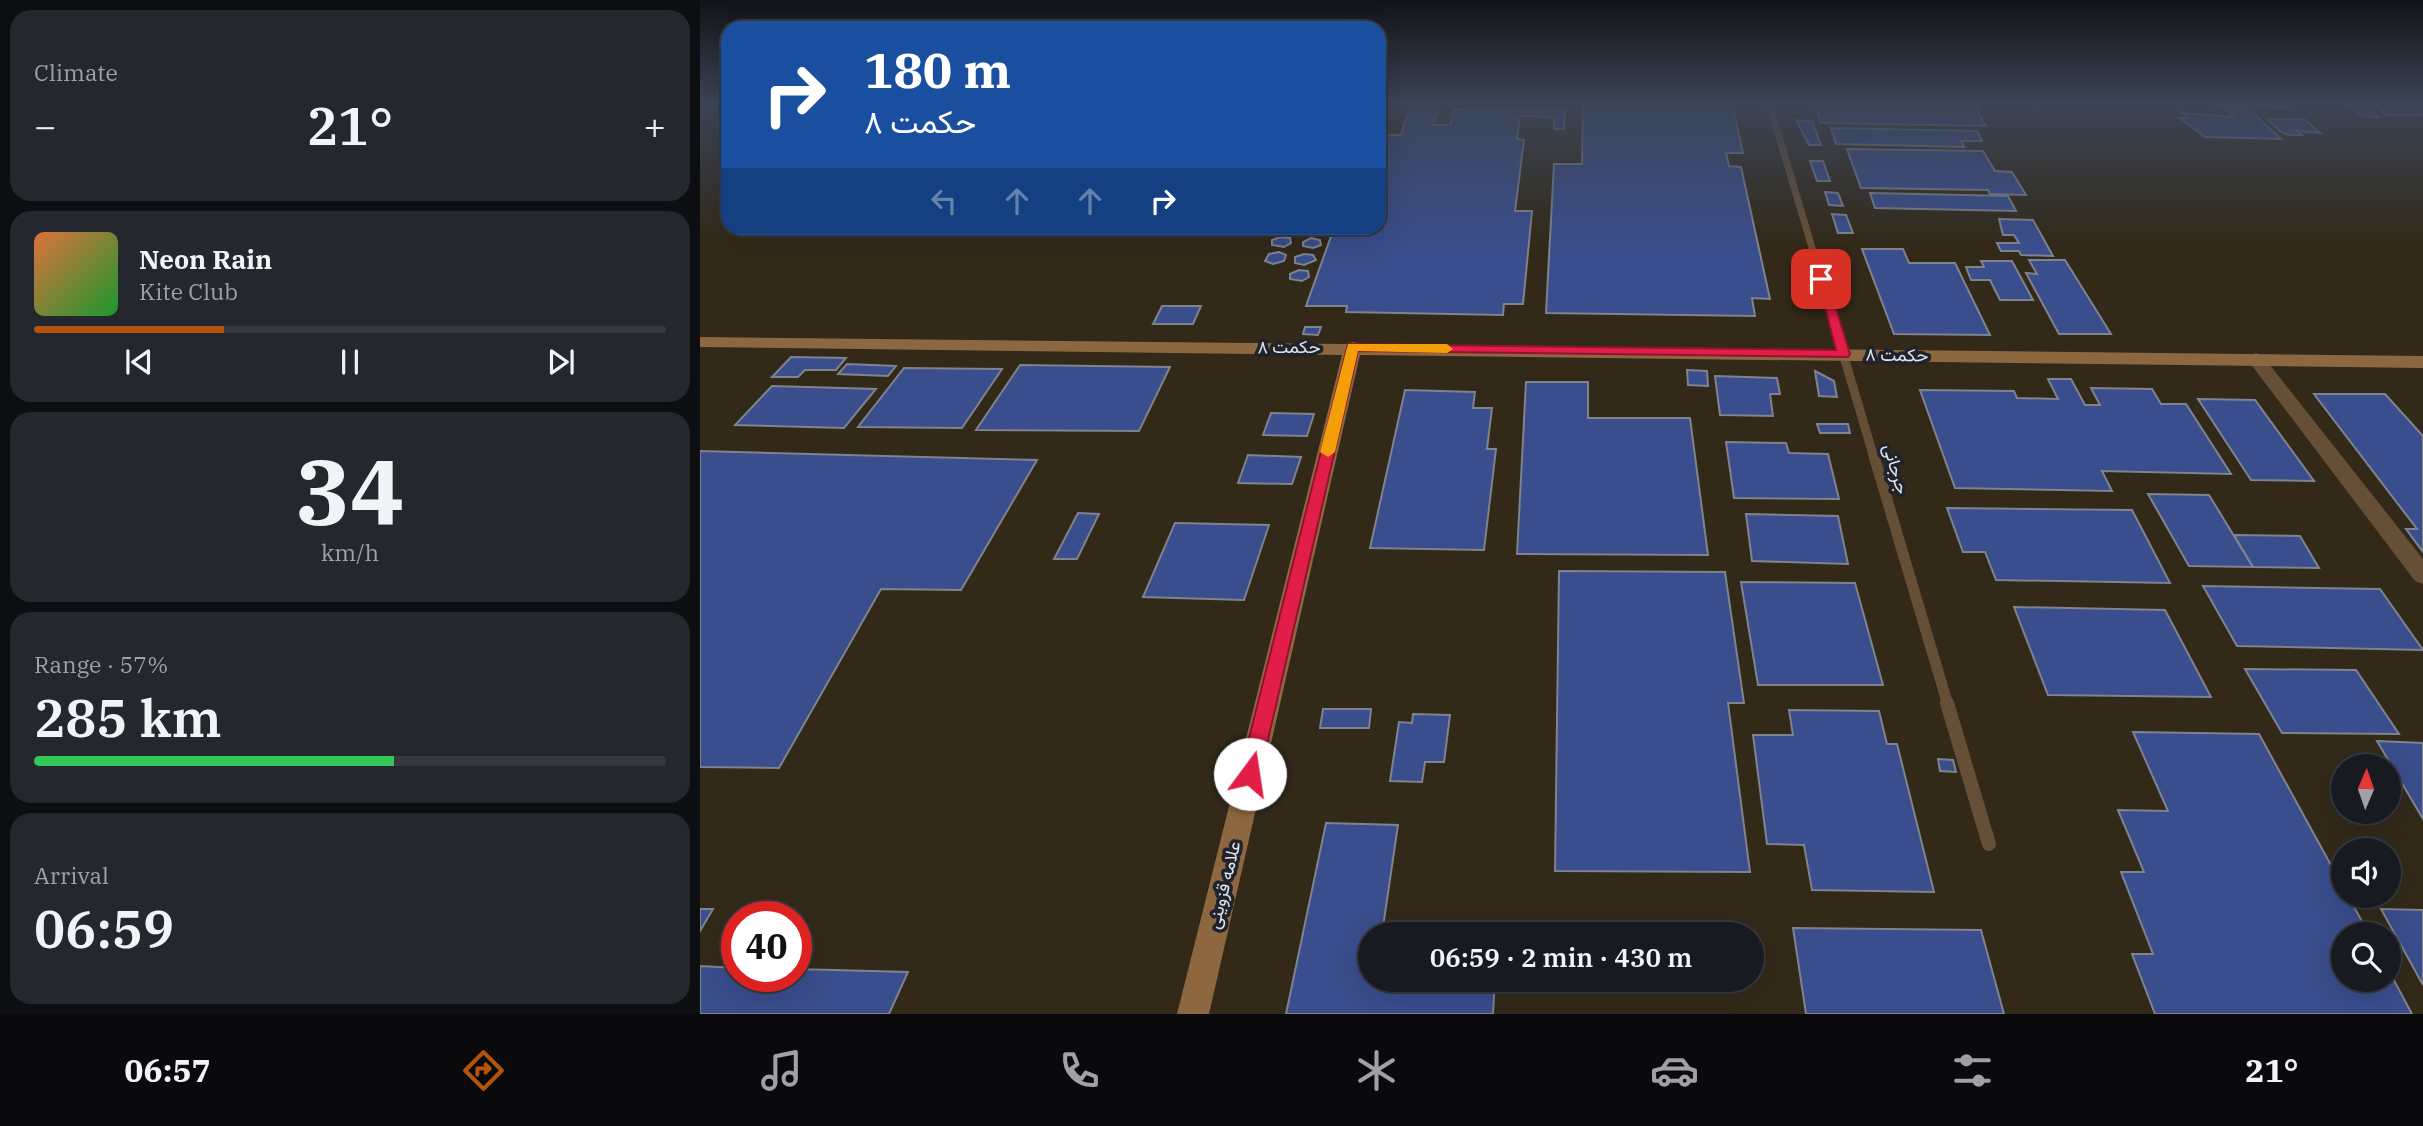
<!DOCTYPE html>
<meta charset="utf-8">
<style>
:root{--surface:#181a21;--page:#25272e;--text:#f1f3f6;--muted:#9fa1a5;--line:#36383f;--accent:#b45309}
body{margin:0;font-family:"IBM Plex Serif",Vazirmatn,serif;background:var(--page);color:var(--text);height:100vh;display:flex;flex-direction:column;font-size:26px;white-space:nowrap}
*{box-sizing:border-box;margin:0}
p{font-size:23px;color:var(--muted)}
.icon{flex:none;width:38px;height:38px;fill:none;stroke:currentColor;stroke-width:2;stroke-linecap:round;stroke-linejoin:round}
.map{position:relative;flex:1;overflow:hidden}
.sheet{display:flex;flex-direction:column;gap:10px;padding:10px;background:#0d0e12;width:700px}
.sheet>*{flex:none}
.top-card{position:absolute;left:21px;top:21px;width:665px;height:214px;border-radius:21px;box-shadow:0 7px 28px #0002,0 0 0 2px var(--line);background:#1a4fa0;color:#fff;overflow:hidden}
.needle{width:46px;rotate:2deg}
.controls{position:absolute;left:1631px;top:754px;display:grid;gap:14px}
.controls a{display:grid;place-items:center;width:70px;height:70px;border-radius:50%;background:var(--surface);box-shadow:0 7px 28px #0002,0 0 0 2px var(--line);font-size:35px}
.speed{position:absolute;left:21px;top:901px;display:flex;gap:14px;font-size:35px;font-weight:700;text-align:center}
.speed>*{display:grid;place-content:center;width:91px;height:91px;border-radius:50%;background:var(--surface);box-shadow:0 7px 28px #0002,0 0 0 2px var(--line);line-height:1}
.speed .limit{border:10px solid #d22;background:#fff;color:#111}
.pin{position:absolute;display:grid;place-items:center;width:60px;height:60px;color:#fff;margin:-30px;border-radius:14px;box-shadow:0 4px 10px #0006}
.me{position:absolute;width:77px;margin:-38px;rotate:14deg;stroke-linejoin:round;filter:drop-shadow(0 0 5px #0008)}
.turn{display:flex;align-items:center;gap:24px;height:147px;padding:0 28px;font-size:32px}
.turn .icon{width:91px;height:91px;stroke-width:2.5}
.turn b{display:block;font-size:49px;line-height:60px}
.lanes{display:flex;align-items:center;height:66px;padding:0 28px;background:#0003;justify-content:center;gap:35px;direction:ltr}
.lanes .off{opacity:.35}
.big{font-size:52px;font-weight:600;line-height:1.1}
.sheet .widget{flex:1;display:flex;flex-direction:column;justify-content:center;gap:10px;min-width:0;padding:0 24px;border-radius:21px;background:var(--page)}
.sheet .dial{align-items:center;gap:0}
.dial b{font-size:91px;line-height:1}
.song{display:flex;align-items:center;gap:21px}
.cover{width:84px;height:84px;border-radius:10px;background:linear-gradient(135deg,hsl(20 70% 55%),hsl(130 70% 35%))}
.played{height:7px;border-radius:4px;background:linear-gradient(90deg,var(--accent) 30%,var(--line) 30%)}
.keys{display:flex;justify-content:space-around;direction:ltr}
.heat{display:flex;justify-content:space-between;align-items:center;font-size:38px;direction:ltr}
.charge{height:10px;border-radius:5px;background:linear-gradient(90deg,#34c759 57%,var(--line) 0)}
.trip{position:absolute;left:658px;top:922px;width:406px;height:70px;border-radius:35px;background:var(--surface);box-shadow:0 7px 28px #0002,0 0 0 2px var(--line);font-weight:600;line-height:70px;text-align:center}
.dock{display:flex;height:112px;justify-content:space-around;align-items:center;background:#0a0a0d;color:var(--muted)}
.dock .icon{width:49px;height:49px}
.dock .on{color:var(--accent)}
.dock b{font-size:32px;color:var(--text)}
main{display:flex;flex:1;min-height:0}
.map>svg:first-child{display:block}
.industrial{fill:#322919;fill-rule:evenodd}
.building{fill:#3a4d8c;stroke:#7e838d;stroke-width:2}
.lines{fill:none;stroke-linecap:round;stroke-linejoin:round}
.lane-far3{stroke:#664f37;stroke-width:7}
.lane-far2{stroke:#664f37;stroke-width:9}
.lane-far1{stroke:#664f37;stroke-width:11}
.lane{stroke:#664f37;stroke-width:14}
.street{fill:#664f37;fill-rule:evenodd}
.secondary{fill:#8c6740;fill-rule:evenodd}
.route{fill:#e11d48;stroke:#92132f;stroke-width:2}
.slow{fill:#f59e0b}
.labels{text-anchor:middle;stroke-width:7;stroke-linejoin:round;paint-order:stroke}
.street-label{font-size:18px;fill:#dfe2e7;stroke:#20232c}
</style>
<main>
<section class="sheet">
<div class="widget"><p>Climate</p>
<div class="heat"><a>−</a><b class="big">21°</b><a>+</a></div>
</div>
<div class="widget">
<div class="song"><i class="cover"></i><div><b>Neon Rain</b><p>Kite Club</p></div></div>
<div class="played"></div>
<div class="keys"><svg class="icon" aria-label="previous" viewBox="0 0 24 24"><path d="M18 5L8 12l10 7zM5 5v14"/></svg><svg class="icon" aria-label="pause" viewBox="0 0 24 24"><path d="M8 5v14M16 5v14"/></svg><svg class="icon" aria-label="next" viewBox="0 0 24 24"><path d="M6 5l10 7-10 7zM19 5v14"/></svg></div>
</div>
<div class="widget dial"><b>34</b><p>km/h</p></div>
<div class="widget"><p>Range · 57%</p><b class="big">285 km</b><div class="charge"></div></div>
<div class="widget"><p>Arrival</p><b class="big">06:59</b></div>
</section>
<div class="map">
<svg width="1723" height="1014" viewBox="0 0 1723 1014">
<rect width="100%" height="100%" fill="#20232c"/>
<path class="industrial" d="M0 103H28V228H679V103H1723V1014H0ZM1643 766H1689V812H1643ZM1643 850H1689V896H1643ZM37 917H96V976H37ZM670 934H1052V980H670ZM1643 934H1689V980H1643Z"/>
<g class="building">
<path d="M711 103 739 104 733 125H750L754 109 865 110 864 129H854V117L820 116 817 139 824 140 815 211H832L823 304H804L803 315 646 312 647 306H606L634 228H679V135H701Z"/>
<path d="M883 103H1032L1043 153H1026L1029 166 1041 167 1070 299 1052 298 1055 316 846 313 854 164H882Z"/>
<path d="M1115 103H1273L1286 126 1121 123Z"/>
<path d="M1514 103H1586L1591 108 1516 106Z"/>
<path d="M1672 103H1723V115H1687Z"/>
<path d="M1648 104H1664L1678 117 1662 116Z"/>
<path d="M1526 110H1550L1581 139 1505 137 1480 118H1487L1482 113 1534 117Z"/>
<path d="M1567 119H1604L1620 133 1597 131 1602 135H1589L1581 132Z"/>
<path d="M1096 120 1112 121 1121 145H1109Z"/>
<path d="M1131 128 1277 131 1282 141H1261L1264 147 1136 144Z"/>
<path d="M1147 149 1283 151 1295 171 1312 172 1326 195 1290 194 1288 190 1161 188Z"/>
<path d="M1110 161H1123L1130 181H1117Z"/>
<path d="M1125 192 1138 193 1143 206 1129 205Z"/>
<path d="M1170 193 1308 196 1316 211 1175 208Z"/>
<path d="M1132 214 1146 215 1153 233H1138Z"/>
<path d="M1299 219 1333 220 1353 256 1321 255 1319 251H1301L1297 243H1319L1314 235H1303Z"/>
<path d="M581 237 590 238 591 243 584 247 572 245V240Z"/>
<path d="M611 238 620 240 621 245 613 248 603 246V242Z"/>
<path d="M1162 249H1203L1209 263H1255L1290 335 1194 334Z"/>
<path d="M579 252 586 255 584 261 573 264 565 261 569 254Z"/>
<path d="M604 254 613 255 616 260 604 265 595 263V257Z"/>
<path d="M1329 260H1365L1411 334H1359L1326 273 1337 274Z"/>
<path d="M1281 261H1312L1333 300H1300L1290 280H1271L1266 267H1284Z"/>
<path d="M599 270 608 271 609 277 602 281 590 279V274Z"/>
<path d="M462 306H501L493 324H453Z"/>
<path d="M605 327H621L618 335 603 334Z"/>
<path d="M91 357 146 358 136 370H105L98 377H72Z"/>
<path d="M147 364 196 366 188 376 138 374Z"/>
<path d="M320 365 470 367 439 431 276 430Z"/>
<path d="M204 368 302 369 262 428 158 427Z"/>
<path d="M987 370 1007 371 1008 386 988 385Z"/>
<path d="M1115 371 1134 381 1137 397 1119 396Z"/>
<path d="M1015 376 1077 378 1080 394H1070L1073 416 1020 415Z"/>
<path d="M1348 379H1371L1385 405H1400L1391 388 1452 389 1461 404H1486L1531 474 1402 471 1412 491 1255 488 1220 390 1314 391 1317 398 1358 399Z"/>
<path d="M826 382H888V418H990L1008 555 817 554Z"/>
<path d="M72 386 176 389 144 428 35 425Z"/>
<path d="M705 390 775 392 773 408H792L787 449H796L784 550 670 548Z"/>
<path d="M1614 394H1685L1723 436V552L1706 529H1717Z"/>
<path d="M1498 399 1555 400 1614 481 1551 480Z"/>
<path d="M571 413 614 414 607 436 563 435Z"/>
<path d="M1117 424H1148L1150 433H1120Z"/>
<path d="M1026 442 1086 443 1089 453 1128 454 1139 499 1034 498Z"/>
<path d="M0 451 337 460 261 590 181 589 79 768 0 767Z"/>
<path d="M548 455 601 457 592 484 538 483Z"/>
<path d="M1448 494 1509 495 1553 567 1489 566Z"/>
<path d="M1247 508 1432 510 1470 583 1296 580 1285 552H1263Z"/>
<path d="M378 513 399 514 377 559H354Z"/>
<path d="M1046 514 1138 516 1148 564 1052 561Z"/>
<path d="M475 523 569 525 544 600 443 597Z"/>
<path d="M1534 535 1600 536 1619 568 1553 567Z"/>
<path d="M859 571 1025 572 1044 703H1028L1050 872 855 871Z"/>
<path d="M1041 582 1155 583 1183 685H1058Z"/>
<path d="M1503 586 1680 589 1723 650 1537 646Z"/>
<path d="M1314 607 1465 610 1511 697 1348 695Z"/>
<path d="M1545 669 1656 670 1699 734 1582 733Z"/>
<path d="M623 709H671L669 728H620Z"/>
<path d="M1089 710 1179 711 1187 744H1197L1234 892 1112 890 1104 845 1067 844 1053 735H1093Z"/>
<path d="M713 714 750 715 744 762H725L722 782 690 781 699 722 712 723Z"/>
<path d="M1433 732 1559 734 1643 887V896H1648L1669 934H1643V980H1689V971L1712 1014H1455L1432 954H1453L1421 872H1444L1418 810 1468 811Z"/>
<path d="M1677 741 1723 743V819Z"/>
<path d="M1238 759 1253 760 1256 772 1240 771Z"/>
<path d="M626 823 698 825 682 934H670V980H795L793 1014H586Z"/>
<path d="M0 909H13L0 931Z"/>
<path d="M1681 909 1723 910V985Z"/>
<path d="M761 925 799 926 798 934H760Z"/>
<path d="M1093 928 1281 930 1304 1014H1106Z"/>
<path d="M0 966 37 968V976H96V969L208 972 189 1014H0Z"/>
</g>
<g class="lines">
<path class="lane-far3" d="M1069 103 1116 261"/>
<path class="lane-far2" d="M1115 259 1174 458"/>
<path class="lane-far1" d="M1174 456 1248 705"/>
<path class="lane" d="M1247 703 1289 844"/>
<path class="street" d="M1556 353 1562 355 1723 559V584L1715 581 1550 363 1547 359 1550 355Z"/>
<path class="secondary" d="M0 337 646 344 653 342 660 344 1723 356V368L660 355 509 1014H477L642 355 0 347Z"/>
</g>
<linearGradient id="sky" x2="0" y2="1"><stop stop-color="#121318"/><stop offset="0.42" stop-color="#3c4556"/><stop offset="1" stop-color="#3c4556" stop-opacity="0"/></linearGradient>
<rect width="1723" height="245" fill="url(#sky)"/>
<path class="route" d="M1117 276 1127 279 1150 354 1148 357 658 351 560 774 557 781 550 783 543 781 540 774 648 344 1136 350Z"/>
<path class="slow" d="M648 344H747L753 349 747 353 658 351 635 452 628 457 620 452Z"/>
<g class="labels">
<g class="street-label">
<text x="589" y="353">حکمت ۸</text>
<text transform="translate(1197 355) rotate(1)" y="6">حکمت ۸</text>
<text transform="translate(1196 469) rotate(74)" y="6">جرجانی</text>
<text transform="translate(524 885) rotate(-76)" y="6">علامه قزوینی</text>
</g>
</g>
</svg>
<div class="controls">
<a><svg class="needle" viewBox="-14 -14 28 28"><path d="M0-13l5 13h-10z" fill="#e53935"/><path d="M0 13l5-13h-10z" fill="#9fa1a5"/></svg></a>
<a><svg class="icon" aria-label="sound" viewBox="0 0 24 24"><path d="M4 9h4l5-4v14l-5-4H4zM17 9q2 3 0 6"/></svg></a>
<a><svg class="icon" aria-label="search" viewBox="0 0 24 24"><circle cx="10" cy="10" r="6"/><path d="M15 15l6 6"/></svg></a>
</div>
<div class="speed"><div class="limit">40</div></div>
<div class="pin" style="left:1121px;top:279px;background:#d93025"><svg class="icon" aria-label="arrive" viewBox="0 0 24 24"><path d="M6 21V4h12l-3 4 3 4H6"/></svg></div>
<svg class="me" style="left:550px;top:774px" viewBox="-20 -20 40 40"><circle r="19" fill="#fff"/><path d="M0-13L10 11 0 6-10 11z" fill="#e11d48"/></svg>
<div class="trip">06:59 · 2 min · 430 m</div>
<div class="top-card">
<div class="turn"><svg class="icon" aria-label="right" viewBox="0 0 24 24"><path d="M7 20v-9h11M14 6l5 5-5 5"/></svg><div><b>180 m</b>حکمت ۸</div></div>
<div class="lanes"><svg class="icon off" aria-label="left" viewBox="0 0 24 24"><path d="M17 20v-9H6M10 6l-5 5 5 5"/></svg><svg class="icon off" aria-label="ahead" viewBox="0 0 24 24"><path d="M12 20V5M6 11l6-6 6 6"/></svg><svg class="icon off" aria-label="ahead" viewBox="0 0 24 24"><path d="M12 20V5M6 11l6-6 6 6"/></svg><svg class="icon" aria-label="right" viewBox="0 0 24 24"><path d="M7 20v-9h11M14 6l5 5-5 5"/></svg></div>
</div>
</div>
</main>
<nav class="dock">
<b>06:57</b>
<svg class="icon on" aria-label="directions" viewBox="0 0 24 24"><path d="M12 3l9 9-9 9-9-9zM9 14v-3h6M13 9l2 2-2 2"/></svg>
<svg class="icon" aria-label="music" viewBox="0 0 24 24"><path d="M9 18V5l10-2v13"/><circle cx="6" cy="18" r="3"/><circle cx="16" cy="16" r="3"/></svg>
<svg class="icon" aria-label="phone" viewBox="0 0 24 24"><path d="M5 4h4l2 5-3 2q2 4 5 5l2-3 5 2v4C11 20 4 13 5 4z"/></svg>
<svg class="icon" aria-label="climate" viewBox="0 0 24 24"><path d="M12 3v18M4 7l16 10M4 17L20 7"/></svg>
<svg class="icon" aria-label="car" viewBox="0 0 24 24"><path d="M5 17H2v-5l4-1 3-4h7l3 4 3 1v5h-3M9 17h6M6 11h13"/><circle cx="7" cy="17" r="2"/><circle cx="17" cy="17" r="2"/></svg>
<svg class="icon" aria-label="filters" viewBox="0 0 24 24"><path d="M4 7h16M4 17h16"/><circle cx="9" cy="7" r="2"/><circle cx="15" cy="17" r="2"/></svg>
<b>21°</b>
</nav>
